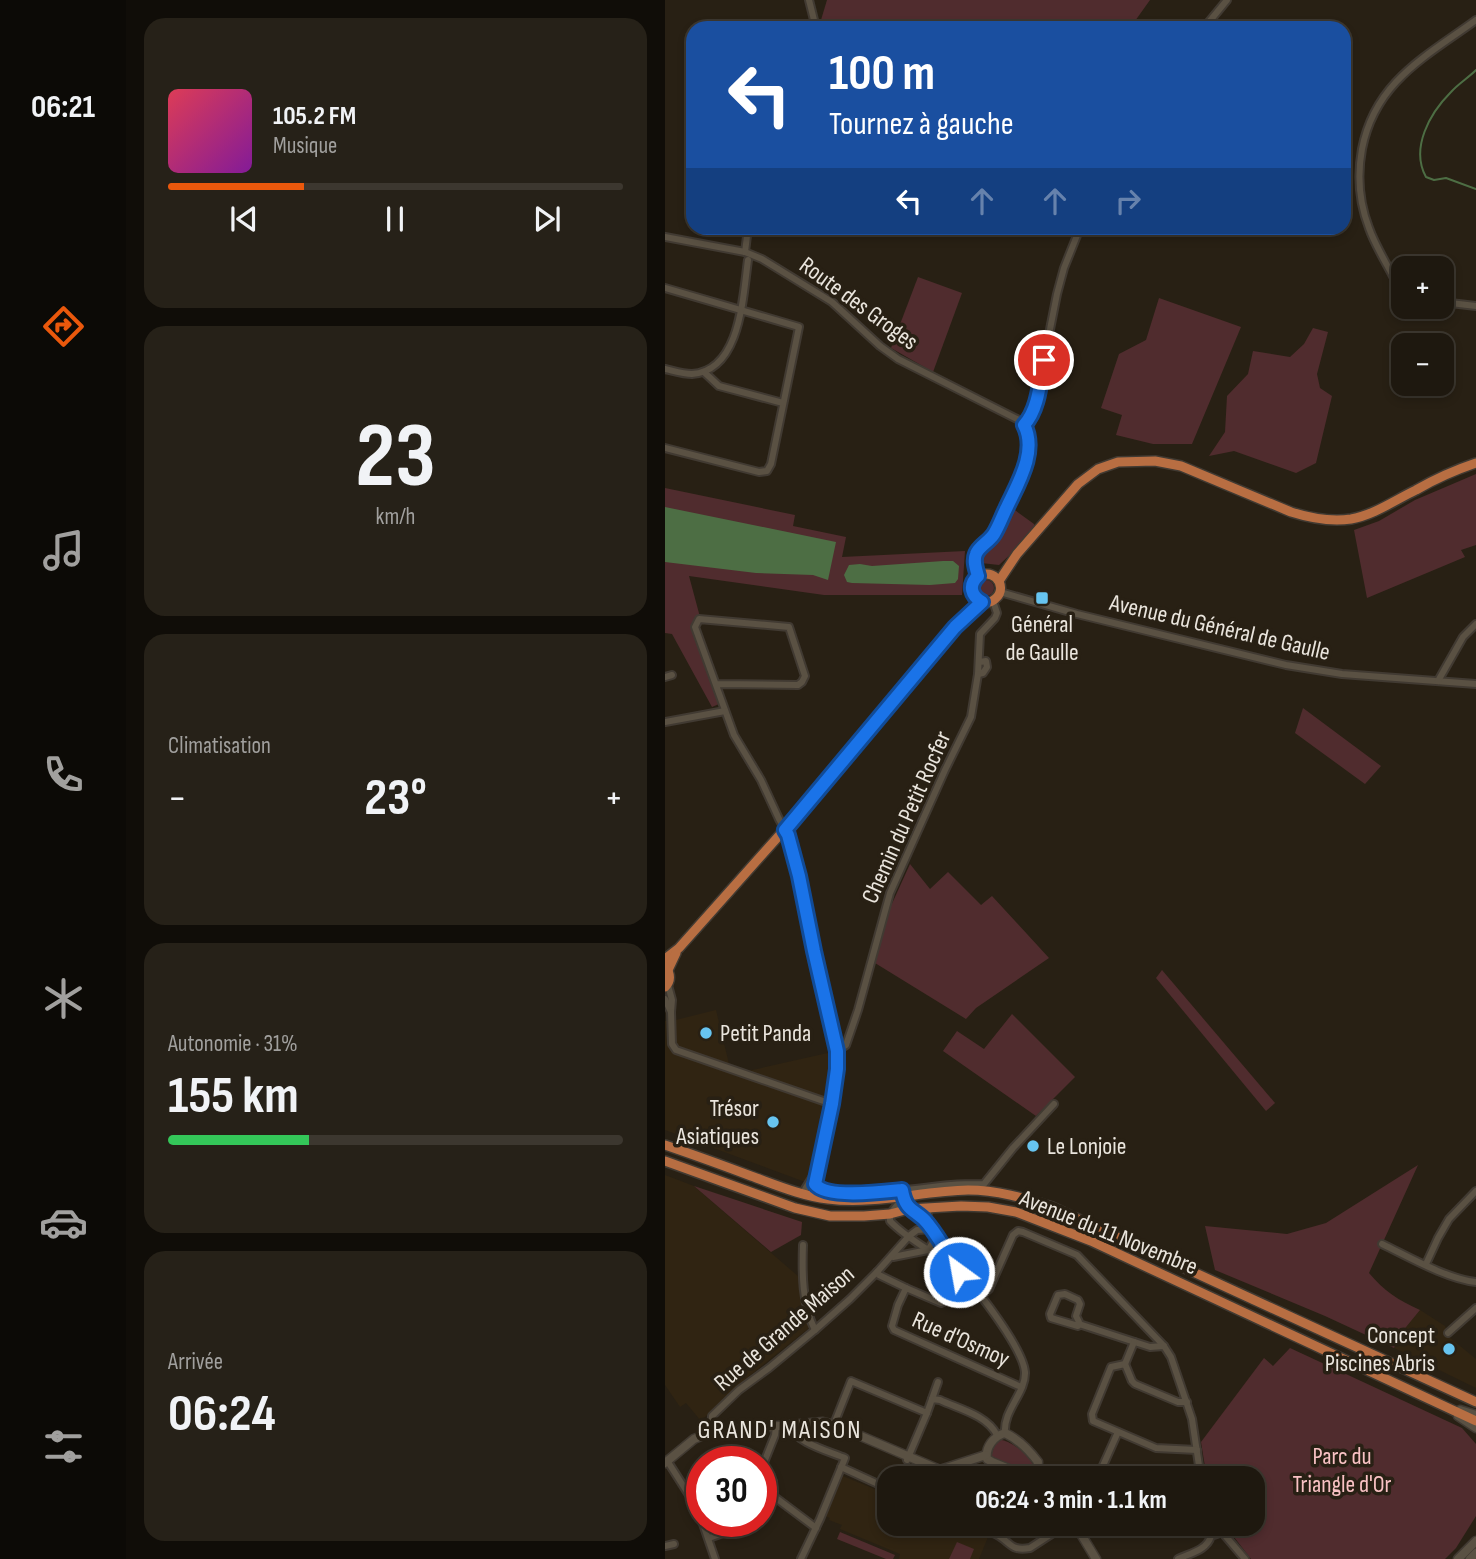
<!DOCTYPE html>
<html lang="fr">
<meta charset="utf-8">
<style>
:root{--surface:#1e180f;--page:#262118;--text:#f1f3f6;--muted:#a1a09e;--line:#3c372f;--accent:#ea580c}
body{margin:0;font-family:"Sofia Sans Condensed",sans-serif;background:var(--page);color:var(--text);height:100vh;display:flex;flex-direction:column;font-size:26px;white-space:nowrap}
*{box-sizing:border-box;margin:0}
p{font-size:23px;color:var(--muted)}
.icon{flex:none;width:38px;height:38px;fill:none;stroke:currentColor;stroke-width:2;stroke-linecap:round;stroke-linejoin:round}
.map{position:relative;flex:1;overflow:hidden}
.panel{display:flex;flex-direction:column;gap:18px;padding:18px;background:#100d08;width:539px}
.panel>*{flex:none}
.banner{position:absolute;left:21px;top:21px;width:665px;height:214px;border-radius:21px;box-shadow:0 4px 10px #0003,0 0 0 2px var(--line);background:#1a4fa0;color:#fff;overflow:hidden}
.controls{position:absolute;left:726px;top:256px;display:grid;gap:14px}
.controls a{display:grid;place-items:center;width:63px;height:63px;border-radius:14px;background:var(--surface);box-shadow:0 4px 10px #0003,0 0 0 2px var(--line);font-size:35px}
.speed{position:absolute;left:21px;top:1446px;display:flex;gap:14px;font-size:35px;font-weight:700;text-align:center}
.speed>*{display:grid;place-content:center;width:91px;height:91px;border-radius:50%;background:var(--surface);box-shadow:0 4px 10px #0003,0 0 0 2px var(--line);line-height:1}
.speed .limit{border:10px solid #d22;background:#fff;color:#111}
.pin{position:absolute;display:grid;place-items:center;width:60px;height:60px;color:#fff;margin:-30px;border:4px solid #fff;border-radius:50%;box-shadow:0 2px 7px #0007}
.me{position:absolute;width:77px;margin:-38px;rotate:328deg;stroke-linejoin:round;filter:drop-shadow(0 0 5px #0008)}
.turn{display:flex;align-items:center;gap:24px;height:147px;padding:0 28px;font-size:32px}
.turn .icon{width:91px;height:91px;stroke-width:2.5}
.turn b{display:block;font-size:49px;line-height:60px}
.lanes{display:flex;align-items:center;height:66px;padding:0 28px;background:#0003;justify-content:center;gap:35px;direction:ltr}
.lanes .off{opacity:.35}
.big{font-size:52px;font-weight:700;line-height:1.1}
.panel .tile{flex:1;display:flex;flex-direction:column;justify-content:center;gap:10px;min-width:0;padding:0 24px;border-radius:21px;background:var(--page)}
.panel .dial{align-items:center;gap:0}
.dial b{font-size:91px;line-height:1}
.song{display:flex;align-items:center;gap:21px}
.cover{width:84px;height:84px;border-radius:10px;background:linear-gradient(135deg,hsl(350 70% 55%),hsl(290 70% 35%))}
.played{height:7px;border-radius:4px;background:linear-gradient(90deg,var(--accent) 30%,var(--line) 30%)}
.keys{display:flex;justify-content:space-around;direction:ltr}
.heat{display:flex;justify-content:space-between;align-items:center;font-size:38px;direction:ltr}
.charge{height:10px;border-radius:5px;background:linear-gradient(90deg,#34c759 31%,var(--line) 0)}
.trip{position:absolute;left:212px;top:1466px;width:388px;height:70px;border-radius:21px;background:var(--surface);box-shadow:0 4px 10px #0003,0 0 0 2px var(--line);font-weight:700;line-height:70px;text-align:center}
main{display:flex;flex:1;min-height:0}
.dock{display:flex;flex-direction:column;width:126px;justify-content:space-around;align-items:center;background:#0c0a06;color:var(--muted)}
.dock .icon{width:49px;height:49px}
.dock .current{color:var(--accent)}
.dock b{font-size:32px;color:var(--text)}
.map>svg:first-child{display:block}
.built{fill:#302412}
.green{fill:#502c2e}
.water{fill:#4d6e44}
.lines{fill:none;stroke-linecap:round;stroke-linejoin:round}
.stream{stroke:#4d6e44;stroke-width:2}
.street-casing{stroke:#413a32;stroke-width:10}
.secondary-casing{stroke:#413a32;stroke-width:11}
.primary-casing{stroke:#413a32;stroke-width:12}
.street{stroke:#5a5143;stroke-width:6}
.secondary{stroke:#5a5143;stroke-width:8}
.primary{stroke:#b86e42;stroke-width:9}
.route-casing{stroke:#114b97;stroke-width:18}
.route{stroke:#1a73e8;stroke-width:12}
.poi-dot{fill:#67c4f0;stroke:#282014;stroke-width:2.5}
.labels{text-anchor:middle;stroke-width:7;stroke-linejoin:round;paint-order:stroke}
.street-label{font-size:24px;fill:#eae5dd;stroke:#282014}
.poi-label{font-size:24px;fill:#eae5dd;stroke:#282014;text-anchor:start}
.park-label{font-size:24px;fill:#f9c2c4;stroke:#282014}
.neighbourhood-label{font-size:26px;letter-spacing:2px;fill:#eae5dd;stroke:#282014}
</style>
<main>
<nav class="dock">
<b>06:21</b>
<svg class="icon current" aria-label="directions" viewBox="0 0 24 24"><path d="M12 3l9 9-9 9-9-9zM9 14v-3h6M13 9l2 2-2 2"/></svg>
<svg class="icon" aria-label="music" viewBox="0 0 24 24"><path d="M9 18V5l10-2v13"/><circle cx="6" cy="18" r="3"/><circle cx="16" cy="16" r="3"/></svg>
<svg class="icon" aria-label="phone" viewBox="0 0 24 24"><path d="M5 4h4l2 5-3 2q2 4 5 5l2-3 5 2v4C11 20 4 13 5 4z"/></svg>
<svg class="icon" aria-label="climate" viewBox="0 0 24 24"><path d="M12 3v18M4 7l16 10M4 17L20 7"/></svg>
<svg class="icon" aria-label="car" viewBox="0 0 24 24"><path d="M5 17H2v-5l4-1 3-4h7l3 4 3 1v5h-3M9 17h6M6 11h13"/><circle cx="7" cy="17" r="2"/><circle cx="17" cy="17" r="2"/></svg>
<svg class="icon" aria-label="filters" viewBox="0 0 24 24"><path d="M4 7h16M4 17h16"/><circle cx="9" cy="7" r="2"/><circle cx="15" cy="17" r="2"/></svg>
</nav>
<section class="panel">
<div class="tile">
<div class="song"><i class="cover"></i><div><b>105.2 FM</b><p>Musique</p></div></div>
<div class="played"></div>
<div class="keys"><svg class="icon" aria-label="previous" viewBox="0 0 24 24"><path d="M18 5L8 12l10 7zM5 5v14"/></svg><svg class="icon" aria-label="pause" viewBox="0 0 24 24"><path d="M8 5v14M16 5v14"/></svg><svg class="icon" aria-label="next" viewBox="0 0 24 24"><path d="M6 5l10 7-10 7zM19 5v14"/></svg></div>
</div>
<div class="tile dial"><b>23</b><p>km/h</p></div>
<div class="tile"><p>Climatisation</p>
<div class="heat"><a>−</a><b class="big">23°</b><a>+</a></div>
</div>
<div class="tile"><p>Autonomie · 31%</p><b class="big">155 km</b><div class="charge"></div></div>
<div class="tile"><p>Arrivée</p><b class="big">06:24</b></div>
</section>
<div class="map">
<svg width="811" height="1559" viewBox="0 0 811 1559">
<rect width="100%" height="100%" fill="#282014"/>
<g class="built">
<path d="M51 1010 64 1064 83 1071 167 1052 168 1075 150 1164 140 1182 0 1130V1021L11 1020Z"/>
<path d="M0 1175 29 1186 134 1277 144 1328 72 1386 36 1421 21 1403 15 1407 0 1385Z"/>
<path d="M755 1310 780 1326 781 1329 779 1333 811 1359V1388L729 1348 737 1332Z"/>
<path d="M178 1476 224 1495V1524H293L323 1537 314 1559H234L235 1554 175 1529 177 1525 164 1520 165 1518 161 1516Z"/>
</g>
<g class="green">
<path d="M162 0H485L465 28H156V20Z"/>
<path d="M253 277 297 293 268 372 226 348Z"/>
<path d="M494 298 576 327 527 444H488L451 435 457 415 436 408 454 354 481 340Z"/>
<path d="M648 328 663 332 652 374 655 388 667 396 651 463 631 473 569 451 544 456 560 432 562 396 583 374 588 351 625 357 639 344Z"/>
<path d="M811 474V545L796 550 800 557 702 598 689 530 714 521 750 500Z"/>
<path d="M0 488 130 515 128 526 181 537 177 557 300 551 297 595H159L24 576 35 617 30 621 54 704 47 707 7 634 0 633Z"/>
<path d="M347 508 369 524 370 527 350 550 334 565 316 563V555L330 541Z"/>
<circle cx="321" cy="588" r="8"/>
<path d="M638 708 716 766 700 784 630 733Z"/>
<path d="M245 864 265 889 283 872 316 905 327 896 384 958 311 1008 301 1019 210 963 225 908Z"/>
<path d="M497 970 610 1103 601 1111 491 978Z"/>
<path d="M347 1014 410 1077 371 1116 278 1051 292 1031 319 1049Z"/>
<path d="M753 1165 704 1273C719 1291 733 1300 755 1310L737 1332 729 1348 660 1316 550 1270 540 1226 622 1234 661 1223Z"/>
<path d="M29 1186 137 1222 136 1235 106 1252Z"/>
<path d="M625 1348 797 1428 811 1444V1516L791 1548 780 1559H586L559 1524H588V1479H542L536 1442 599 1358 608 1366Z"/>
<path d="M333 1439C346 1441 363 1453 368 1465L365 1469 359 1472 326 1456 330 1444Z"/>
<path d="M175 1532 230 1555 228 1559H221L172 1539Z"/>
<path d="M292 1542 309 1549 305 1559H284Z"/>
</g>
<g class="water">
<path d="M0 507 171 542 163 580 148 575 91 573 0 562Z"/>
<path d="M278 561H288L294 566 293 579 290 583 265 585 187 583 182 582 179 575 184 565 195 564 207 566Z"/>
</g>
<g class="lines">
<path class="stream" d="M811 70C803 78 793 84 786 92 765 113 745 148 761 177L769 180 781 178 811 189"/>
<defs>
<g id="street">
<path d="M144 0 151 28"/>
<path d="M539 28 562 0"/>
<path d="M0 237 80 252 97 259 167 302 215 346 233 359 352 419C378 438 354 482 343 504 338 514 334 525 329 534 324 542 314 546 311 554 308 561 311 569 313 576"/>
<path d="M80 252 83 228"/>
<path d="M0 288 134 327 106 464 102 471 94 472 0 448"/>
<path d="M738 291 733 286C724 267 711 248 704 228 694 202 692 176 697 149 710 82 760 57 811 20"/>
<path d="M777 302 811 306"/>
<path d="M0 369C9 371 18 374 27 374 76 371 78 295 83 260"/>
<path d="M39 372 54 386 118 403"/>
<path d="M359 425 365 419 370 405 392 294 399 268 415 228"/>
<path d="M335 592 412 614 621 665 677 674 811 684"/>
<path d="M315 662 321 661 322 667 318 673 313 674 315 634 330 618 332 613 328 601"/>
<path d="M0 677 7 675"/>
<path d="M773 681 798 637 811 624"/>
<path d="M52 684 133 685 137 682 140 676 124 627 34 619 30 627 69 735 96 780 114 819 123 835 134 876 145 936 172 1051C172 1084 165 1116 158 1149 156 1161 149 1174 150 1186 169 1202 259 1187 286 1185 297 1184 308 1184 319 1184L348 1148 389 1104"/>
<path d="M0 722 60 711"/>
<path d="M0 999 6 1012 7 1000 3 985"/>
<path d="M6 1012 7 1044 11 1050 167 1104"/>
<path d="M172 1051 181 1045 193 1010 225 893 280 770 306 717 313 674"/>
<path d="M137 1194 150 1173"/>
<path d="M238 1195 244 1209 260 1220"/>
<path d="M238 1198 225 1214V1221C245 1242 274 1254 295 1273 313 1289 358 1349 360 1372 361 1393 338 1410 340 1433"/>
<path d="M265 1208 260 1220 291 1267"/>
<path d="M717 1244C744 1257 782 1279 811 1282"/>
<path d="M138 1245C137 1273 137 1305 150 1330"/>
<path d="M228 1257 263 1250 270 1239 269 1232"/>
<path d="M761 1264 773 1238 784 1219 811 1191"/>
<path d="M212 1272 214 1275 241 1288"/>
<path d="M294 1272 282 1300 276 1303 241 1288 233 1305 227 1326 229 1330 356 1387"/>
<path d="M316 1296 324 1289 348 1235 353 1231 358 1232 412 1255 499 1346 506 1357 527 1419 536 1479"/>
<path d="M414 1324V1322L411 1316 415 1304 413 1300 400 1294 393 1295 385 1314 386 1318 413 1326 414 1324 485 1347 499 1346"/>
<path d="M783 1333 811 1308"/>
<path d="M460 1364 446 1367 427 1414 428 1421 491 1448 532 1450"/>
<path d="M460 1364 467 1381 470 1384 513 1402H522"/>
<path d="M460 1364 469 1342"/>
<path d="M267 1399 273 1382"/>
<path d="M123 1424C129 1442 163 1451 180 1458L155 1519 136 1559"/>
<path d="M170 1425 171 1419 186 1381 262 1413 267 1399 275 1400C294 1409 322 1415 332 1435"/>
<path d="M46 1432 47 1416 74 1390 104 1368 150 1330 185 1299 212 1272 244 1236 252 1230 267 1229"/>
<path d="M242 1460 262 1413"/>
<path d="M3 1462 26 1498 37 1519"/>
<path d="M176 1467 224 1489"/>
<path d="M96 1470 110 1435 111 1426"/>
<path d="M96 1477 108 1482 105 1491 107 1495 151 1528"/>
<path d="M432 1479 453 1432"/>
<path d="M466 1479 467 1478"/>
<path d="M37 1521 50 1559"/>
<path d="M307 1524C315 1528 326 1531 334 1536 347 1544 346 1551 365 1548L402 1524"/>
<path d="M526 1524 546 1536"/>
<path d="M552 1524 557 1532 580 1559"/>
<path d="M44 1538 69 1529 76 1521"/>
<path d="M0 1546 9 1544"/>
<path d="M513 1559C526 1553 542 1550 546 1536L557 1532"/>
</g>
<g id="secondary">
<path d="M795 1410 811 1415"/>
<path d="M793 1416 811 1428"/>
<path d="M340 1433C353 1439 364 1450 373 1462L372 1470 359 1475 327 1462 322 1459C320 1447 329 1436 340 1433Z"/>
<path d="M0 1463 29 1439 46 1432 158 1422 170 1425 275 1470 321 1455"/>
<path d="M372 1470 383 1479"/>
<path d="M410 1524 431 1559"/>
<path d="M793 1559 811 1541"/>
<path d="M805 1559 811 1553"/>
</g>
<g id="primary">
<path d="M334 581 352 554 413 484 433 469 453 462 490 461 516 466 626 512C645 518 666 522 686 519 709 515 730 500 751 490 770 479 790 470 811 463"/>
<path d="M0 959 14 948 120 829 290 627 315 604C319 603 326 603 330 599 346 586 324 561 308 582 305 591 308 598 317 602"/>
<path d="M3 970 11 953"/>
<path d="M0 987C6 981 6 974 0 967"/>
<path d="M0 1145C29 1155 57 1165 86 1176 111 1185 137 1196 163 1199 210 1205 256 1191 303 1190 332 1190 359 1198 387 1207L811 1402"/>
<path d="M0 1161 130 1208 165 1216H199L225 1214 244 1209 296 1206 323 1207 351 1212 426 1241 811 1421"/>
</g>
</defs>
<use href="#street" class="street-casing"/>
<use href="#secondary" class="secondary-casing"/>
<use href="#primary" class="primary-casing"/>
<use href="#street" class="street"/>
<use href="#secondary" class="secondary"/>
<use href="#primary" class="primary"/>
</g>
<g class="lines">
<defs>
<path id="route" d="M294 1272C284 1256 275 1239 263 1224 252 1209 241 1214 237 1190 218 1192 161 1199 150 1184L167 1104 172 1069V1051L149 951 134 876 123 835 120 830 290 627 317 602C306 596 303 585 313 576 311 569 308 561 311 554 314 546 324 542 329 534 334 526 337 517 341 509 352 485 373 452 359 425 374 409 375 381 379 360"/>
</defs>
<use href="#route" class="route-casing"/>
<use href="#route" class="route"/>
</g>
<g class="poi-dot">
<rect x="370" y="591" width="14" height="14" rx="3.5"/>
<circle cx="41" cy="1033" r="7"/>
<circle cx="108" cy="1122" r="7"/>
<circle cx="368" cy="1146" r="7"/>
<circle cx="784" cy="1349" r="7"/>
</g>
<g class="labels">
<g class="street-label">
<text transform="translate(194 303) rotate(36)" y="8">Route des Groges</text>
<text transform="translate(555 627) rotate(13)" y="8">Avenue du Général de Gaulle</text>
<text transform="translate(241 817) rotate(-66)" y="8">Chemin du Petit Rocfer</text>
<text transform="translate(444 1232) rotate(22)" y="8">Avenue du 11 Novembre</text>
<text transform="translate(119 1328) rotate(-41)" y="8">Rue de Grande Maison</text>
<text transform="translate(296 1339) rotate(24)" y="8">Rue d'Osmoy</text>
</g>
<g class="poi-label">
<text x="377" y="632" text-anchor="middle">Général<tspan x="377" dy="28">de Gaulle</tspan></text>
<text x="55" y="1041">Petit Panda</text>
<text x="94" y="1116" text-anchor="end">Trésor<tspan x="94" dy="28">Asiatiques</tspan></text>
<text x="382" y="1154">Le Lonjoie</text>
<text x="770" y="1343" text-anchor="end">Concept<tspan x="770" dy="28">Piscines Abris</tspan></text>
</g>
<g class="park-label">
<text x="677" y="1464">Parc du<tspan x="677" dy="28">Triangle d'Or</tspan></text>
</g>
<g class="neighbourhood-label">
<text x="115" y="1438">GRAND' MAISON</text>
</g>
</g>
</svg>
<div class="controls">
<a>+</a>
<a>−</a>
</div>
<div class="speed"><div class="limit">30</div></div>
<div class="pin" style="left:379px;top:360px;background:#d93025"><svg class="icon" aria-label="arrive" viewBox="0 0 24 24"><path d="M6 21V4h12l-3 4 3 4H6"/></svg></div>
<svg class="me" style="left:294px;top:1272px" viewBox="-20 -20 40 40"><circle r="17" fill="#1a73e8" stroke="#fff" stroke-width="3"/><path d="M0-11L8 9 0 5-8 9z" fill="#fff"/></svg>
<div class="trip">06:24 · 3 min · 1.1 km</div>
<div class="banner">
<div class="turn"><svg class="icon" aria-label="left" viewBox="0 0 24 24"><path d="M17 20v-9H6M10 6l-5 5 5 5"/></svg><div><b>100 m</b>Tournez à gauche</div></div>
<div class="lanes"><svg class="icon" aria-label="left" viewBox="0 0 24 24"><path d="M17 20v-9H6M10 6l-5 5 5 5"/></svg><svg class="icon off" aria-label="ahead" viewBox="0 0 24 24"><path d="M12 20V5M6 11l6-6 6 6"/></svg><svg class="icon off" aria-label="ahead" viewBox="0 0 24 24"><path d="M12 20V5M6 11l6-6 6 6"/></svg><svg class="icon off" aria-label="right" viewBox="0 0 24 24"><path d="M7 20v-9h11M14 6l5 5-5 5"/></svg></div>
</div>
</div>
</main>
